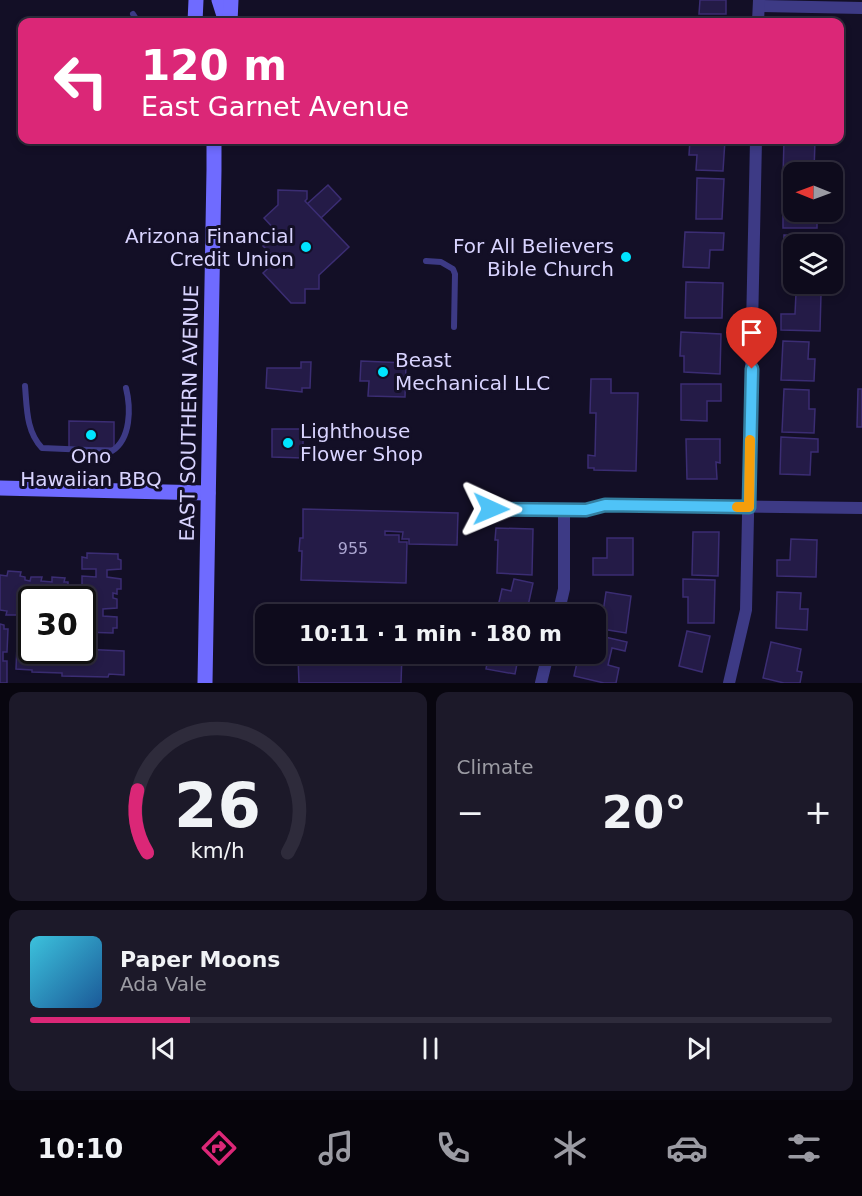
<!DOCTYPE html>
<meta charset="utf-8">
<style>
:root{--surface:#0e0b1c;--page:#1c1929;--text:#f1f3f6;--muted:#9b9ba3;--line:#2e2b3b;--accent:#db2777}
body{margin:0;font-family:"DejaVu Sans",sans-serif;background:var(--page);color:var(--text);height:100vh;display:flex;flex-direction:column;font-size:22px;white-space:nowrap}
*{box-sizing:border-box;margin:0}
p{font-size:20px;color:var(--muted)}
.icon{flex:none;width:33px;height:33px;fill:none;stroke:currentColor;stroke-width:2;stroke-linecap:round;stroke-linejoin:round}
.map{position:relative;height:683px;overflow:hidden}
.side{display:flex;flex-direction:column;gap:9px;padding:9px;background:#08060f;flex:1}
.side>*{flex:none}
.hud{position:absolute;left:18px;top:18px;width:826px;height:126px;border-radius:12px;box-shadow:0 3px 9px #0003,0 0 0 2px var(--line);background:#db2777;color:#fff;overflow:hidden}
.needle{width:39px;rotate:271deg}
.fabs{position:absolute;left:783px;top:162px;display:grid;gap:12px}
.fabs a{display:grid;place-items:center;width:60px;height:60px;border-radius:12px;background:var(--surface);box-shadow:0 3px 9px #0003,0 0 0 2px var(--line);font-size:30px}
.speed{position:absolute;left:18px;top:586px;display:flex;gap:12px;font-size:30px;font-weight:700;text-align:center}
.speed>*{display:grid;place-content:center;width:78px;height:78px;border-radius:50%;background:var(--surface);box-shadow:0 3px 9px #0003,0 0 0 2px var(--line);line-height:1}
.speed .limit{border:3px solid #111;border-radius:9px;background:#fff;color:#111}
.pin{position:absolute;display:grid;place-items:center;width:51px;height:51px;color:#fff;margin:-62px -26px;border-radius:50% 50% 50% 0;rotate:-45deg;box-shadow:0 0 6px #0007}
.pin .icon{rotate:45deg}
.me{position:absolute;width:66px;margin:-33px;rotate:91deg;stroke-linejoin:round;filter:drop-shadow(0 0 4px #0008)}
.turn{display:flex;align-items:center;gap:21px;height:126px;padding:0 24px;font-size:27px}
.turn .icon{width:78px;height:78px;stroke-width:2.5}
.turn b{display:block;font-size:42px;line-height:51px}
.big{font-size:45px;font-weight:700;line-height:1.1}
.side .widget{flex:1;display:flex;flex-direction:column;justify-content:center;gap:9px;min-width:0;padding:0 21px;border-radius:12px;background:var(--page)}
.side .dial{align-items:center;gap:0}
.dial svg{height:156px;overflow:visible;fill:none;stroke:var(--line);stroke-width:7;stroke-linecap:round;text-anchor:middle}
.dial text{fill:var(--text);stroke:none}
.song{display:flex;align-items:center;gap:18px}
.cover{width:72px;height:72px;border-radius:9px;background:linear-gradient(135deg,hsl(190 70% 55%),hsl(210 70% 35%))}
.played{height:6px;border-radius:3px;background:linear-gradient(90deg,var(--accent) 20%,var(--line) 20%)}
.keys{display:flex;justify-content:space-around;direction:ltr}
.heat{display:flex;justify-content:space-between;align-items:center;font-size:33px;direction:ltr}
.side .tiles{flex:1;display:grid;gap:9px;grid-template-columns:1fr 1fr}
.widget:last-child{grid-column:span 2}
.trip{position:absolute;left:255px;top:604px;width:351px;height:60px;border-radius:12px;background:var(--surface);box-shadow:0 3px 9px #0003,0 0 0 2px var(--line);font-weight:700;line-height:60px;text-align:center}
.menu{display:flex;height:96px;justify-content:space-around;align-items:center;background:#06040b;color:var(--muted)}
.menu .icon{width:42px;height:42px}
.menu .active{color:var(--accent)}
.menu b{font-size:27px;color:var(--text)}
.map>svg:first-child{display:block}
.building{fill:#241b47;stroke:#3b2d73;stroke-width:1.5}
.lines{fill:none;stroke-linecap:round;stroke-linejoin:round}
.lane{stroke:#3d3a85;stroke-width:6}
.street{stroke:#3d3a85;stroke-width:12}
.secondary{stroke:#6f6bff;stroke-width:15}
.route-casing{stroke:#337fa1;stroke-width:15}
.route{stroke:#4fc3f7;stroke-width:10}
.slow{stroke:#f59e0b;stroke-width:10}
.poi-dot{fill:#00e5ff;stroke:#130f26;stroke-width:2}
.labels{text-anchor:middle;stroke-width:6;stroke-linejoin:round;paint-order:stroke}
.number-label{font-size:16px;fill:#aca6d1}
.poi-label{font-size:20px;fill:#d9d4ff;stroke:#130f26;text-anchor:end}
.street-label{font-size:20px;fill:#d9d4ff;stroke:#130f26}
</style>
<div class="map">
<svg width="862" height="683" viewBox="0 0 862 683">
<rect width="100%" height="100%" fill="#130f26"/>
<g class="building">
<path d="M700 0H726V14H699Z"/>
<path d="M690 140H725L723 171 696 170 697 155H689Z"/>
<path d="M784 140H815L814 172H794V176H783Z"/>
<path d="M697 178 724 179 722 219H696Z"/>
<path d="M328 185 341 199 321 218 307 204Z"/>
<path d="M788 188H794V212H817V228H783V198H788Z"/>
<path d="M278 190 307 191V199L305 201 349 247 319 275V289H305V303H291L263 273 277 260 263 246 277 232 264 218 278 205Z"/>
<path d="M685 232 724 233 723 250H710L709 268 683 267Z"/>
<path d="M784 235 811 236V244H794V279H783Z"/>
<path d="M686 282 723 283 722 318H685Z"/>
<path d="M796 293 821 294 820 331 781 330V314H795Z"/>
<path d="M681 332 721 334 720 374 684 372V356H680Z"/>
<path d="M783 341 809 342 808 359H815L814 381 781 380Z"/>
<path d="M361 361 406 363 405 397 368 396 369 381H360Z"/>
<path d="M301 362H311L310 388H302V392L266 388 267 368H301Z"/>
<path d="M591 379H611V393H638L636 471 594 470V468H588V455L595 456 596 413H590Z"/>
<path d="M681 384H721V401H707V421L681 420Z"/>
<path d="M784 389 809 390V409H815L814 433 782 432Z"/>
<path d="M858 389H862V427H857Z"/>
<path d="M69 421 114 422V448H69Z"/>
<path d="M272 429H303V458L272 457Z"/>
<path d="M781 437 818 439V452H811L810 475 780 474Z"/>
<path d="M686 439H720V463L716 462 717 479H687Z"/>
<path d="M303 509 458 513 457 545 409 544V539H402L403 532 385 531V535H399V542H407L406 583 301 580 302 551H299L300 538H303Z"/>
<path d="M496 528 533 529 532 575 497 573 498 540H495Z"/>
<path d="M693 532H719L718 576 692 575Z"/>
<path d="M607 538H633V575H593V558H607Z"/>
<path d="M791 539 817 540 816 577 777 576V560H790Z"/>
<path d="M87 553 118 554V559L121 560V569L107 570V577L121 579V589H117V594L113 593V598L117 599V608L103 609V616L117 617V628H113V633L82 632V616H92V609L82 608V600H79V597H82L83 592H86V587H82V576L96 577V569H82V557L87 558Z"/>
<path d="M8 571 21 572 20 576 25 577V580L30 581 31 577H42L41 581 52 582V577L65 578 64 582H68V600H32V617H28L29 608H24L23 612H20V615H6L7 611 0 610V575L7 576Z"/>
<path d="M514 579 533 583 526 615H496L502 589 511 591Z"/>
<path d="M683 579 715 580 714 623H688V597H683Z"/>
<path d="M606 592 631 596 626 633 596 628V615H588L589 610 603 612Z"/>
<path d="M777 592 801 593 800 609H808L807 630 776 628Z"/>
<path d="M0 624 4 625V629H8L7 652H3V661H7V683H0Z"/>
<path d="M687 631 710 636 702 672 679 666Z"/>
<path d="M605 637 627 642 625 651 612 648 608 665 619 668 616 683H604L574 676 579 654H596V644L603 645Z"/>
<path d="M771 642 801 649 797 671 802 672 800 683H784L763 678Z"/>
<path d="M17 645H32V651H82V649L124 651V675L109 674 108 677 62 676V673L32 672V670L16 669Z"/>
<path d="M300 654H402L401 683H299L298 658H300Z"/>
<path d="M489 654H519L515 674 486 669Z"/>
</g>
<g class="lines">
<g class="lane">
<path d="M133 14 138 22"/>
<path d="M426 261 441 262 453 269 455 274 454 327"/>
<path d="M25 386C27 408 26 431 42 448L112 451C131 439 131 408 126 388"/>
</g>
<g class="street">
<path d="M759 6 862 8"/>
<path d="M758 22 759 0"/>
<path d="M491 509 586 510 605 505 862 508"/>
<path d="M558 615 564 589V510"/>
<path d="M541 683 548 654"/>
<path d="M729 683 746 610 756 140"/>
</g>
<g class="secondary">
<path d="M219 0 226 22"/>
<path d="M195 22 196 0"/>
<path d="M230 22 231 0"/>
<path d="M0 488 208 493"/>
<path d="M205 683 214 170V144L212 140"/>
</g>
</g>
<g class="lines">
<defs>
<path id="route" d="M491 509 586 510 605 505 749 507 752 369"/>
</defs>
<use href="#route" class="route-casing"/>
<use href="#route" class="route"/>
<path class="slow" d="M737 507H749L750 440"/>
</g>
<g class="poi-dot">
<circle cx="306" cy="247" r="6"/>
<circle cx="626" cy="257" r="6"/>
<circle cx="383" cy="372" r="6"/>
<circle cx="91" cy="435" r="6"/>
<circle cx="288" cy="443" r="6"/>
</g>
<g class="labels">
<g class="number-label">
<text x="353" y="554">955</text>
</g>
<g class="poi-label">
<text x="294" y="243">Arizona Financial<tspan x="294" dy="23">Credit Union</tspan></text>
<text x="614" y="253">For All Believers<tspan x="614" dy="23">Bible Church</tspan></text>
<text x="395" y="367" text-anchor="start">Beast<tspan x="395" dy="23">Mechanical LLC</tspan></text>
<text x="300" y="438" text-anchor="start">Lighthouse<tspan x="300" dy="23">Flower Shop</tspan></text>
<text x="91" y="463" text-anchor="middle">Ono<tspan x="91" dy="23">Hawaiian BBQ</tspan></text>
</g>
<g class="street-label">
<text transform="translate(189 413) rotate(-89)" y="7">EAST SOUTHERN AVENUE</text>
</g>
</g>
</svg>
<div class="fabs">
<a><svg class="needle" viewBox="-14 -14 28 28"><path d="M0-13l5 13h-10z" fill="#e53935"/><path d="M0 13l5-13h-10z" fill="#9b9ba3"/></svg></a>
<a><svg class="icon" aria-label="layers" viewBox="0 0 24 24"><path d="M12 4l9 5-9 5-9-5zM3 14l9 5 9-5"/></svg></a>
</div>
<div class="speed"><div class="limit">30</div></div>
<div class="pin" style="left:752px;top:369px;background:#d93025"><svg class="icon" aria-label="arrive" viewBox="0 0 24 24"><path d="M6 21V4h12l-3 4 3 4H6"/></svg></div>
<svg class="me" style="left:491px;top:509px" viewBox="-20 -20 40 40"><path d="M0-17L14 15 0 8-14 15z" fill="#4fc3f7" stroke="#fff" stroke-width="4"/></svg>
<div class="trip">10:11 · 1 min · 180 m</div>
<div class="hud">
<div class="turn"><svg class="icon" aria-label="left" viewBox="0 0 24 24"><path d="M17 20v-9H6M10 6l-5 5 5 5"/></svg><div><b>120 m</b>East Garnet Avenue</div></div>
</div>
</div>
<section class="side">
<div class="tiles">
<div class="widget dial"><svg viewBox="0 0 100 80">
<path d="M14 69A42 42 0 1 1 86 69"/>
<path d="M14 69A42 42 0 0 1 9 37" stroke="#db2777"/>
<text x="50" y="56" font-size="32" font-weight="700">26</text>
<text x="50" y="72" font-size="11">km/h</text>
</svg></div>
<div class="widget"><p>Climate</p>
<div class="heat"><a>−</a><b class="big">20°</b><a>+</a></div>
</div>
<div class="widget">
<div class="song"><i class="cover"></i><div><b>Paper Moons</b><p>Ada Vale</p></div></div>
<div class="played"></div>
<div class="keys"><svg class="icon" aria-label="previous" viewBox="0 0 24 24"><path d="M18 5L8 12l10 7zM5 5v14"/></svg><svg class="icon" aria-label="pause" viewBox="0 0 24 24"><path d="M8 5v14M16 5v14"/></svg><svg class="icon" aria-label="next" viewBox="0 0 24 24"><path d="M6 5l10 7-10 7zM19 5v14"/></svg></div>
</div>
</div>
</section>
<nav class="menu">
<b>10:10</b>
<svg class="icon active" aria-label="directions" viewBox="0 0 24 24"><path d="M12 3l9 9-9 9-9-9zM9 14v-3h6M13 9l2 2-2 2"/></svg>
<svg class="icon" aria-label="music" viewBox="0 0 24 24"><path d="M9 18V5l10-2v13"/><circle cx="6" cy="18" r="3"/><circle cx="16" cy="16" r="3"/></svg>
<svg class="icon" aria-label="phone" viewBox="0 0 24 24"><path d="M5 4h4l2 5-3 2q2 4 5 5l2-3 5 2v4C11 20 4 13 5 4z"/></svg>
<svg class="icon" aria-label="climate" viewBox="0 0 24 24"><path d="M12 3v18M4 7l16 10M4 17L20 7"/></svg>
<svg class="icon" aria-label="car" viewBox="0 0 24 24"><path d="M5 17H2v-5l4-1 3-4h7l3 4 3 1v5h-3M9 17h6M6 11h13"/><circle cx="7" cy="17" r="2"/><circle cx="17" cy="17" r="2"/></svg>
<svg class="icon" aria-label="filters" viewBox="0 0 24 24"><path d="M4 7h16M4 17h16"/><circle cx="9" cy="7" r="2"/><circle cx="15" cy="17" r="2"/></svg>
</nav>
